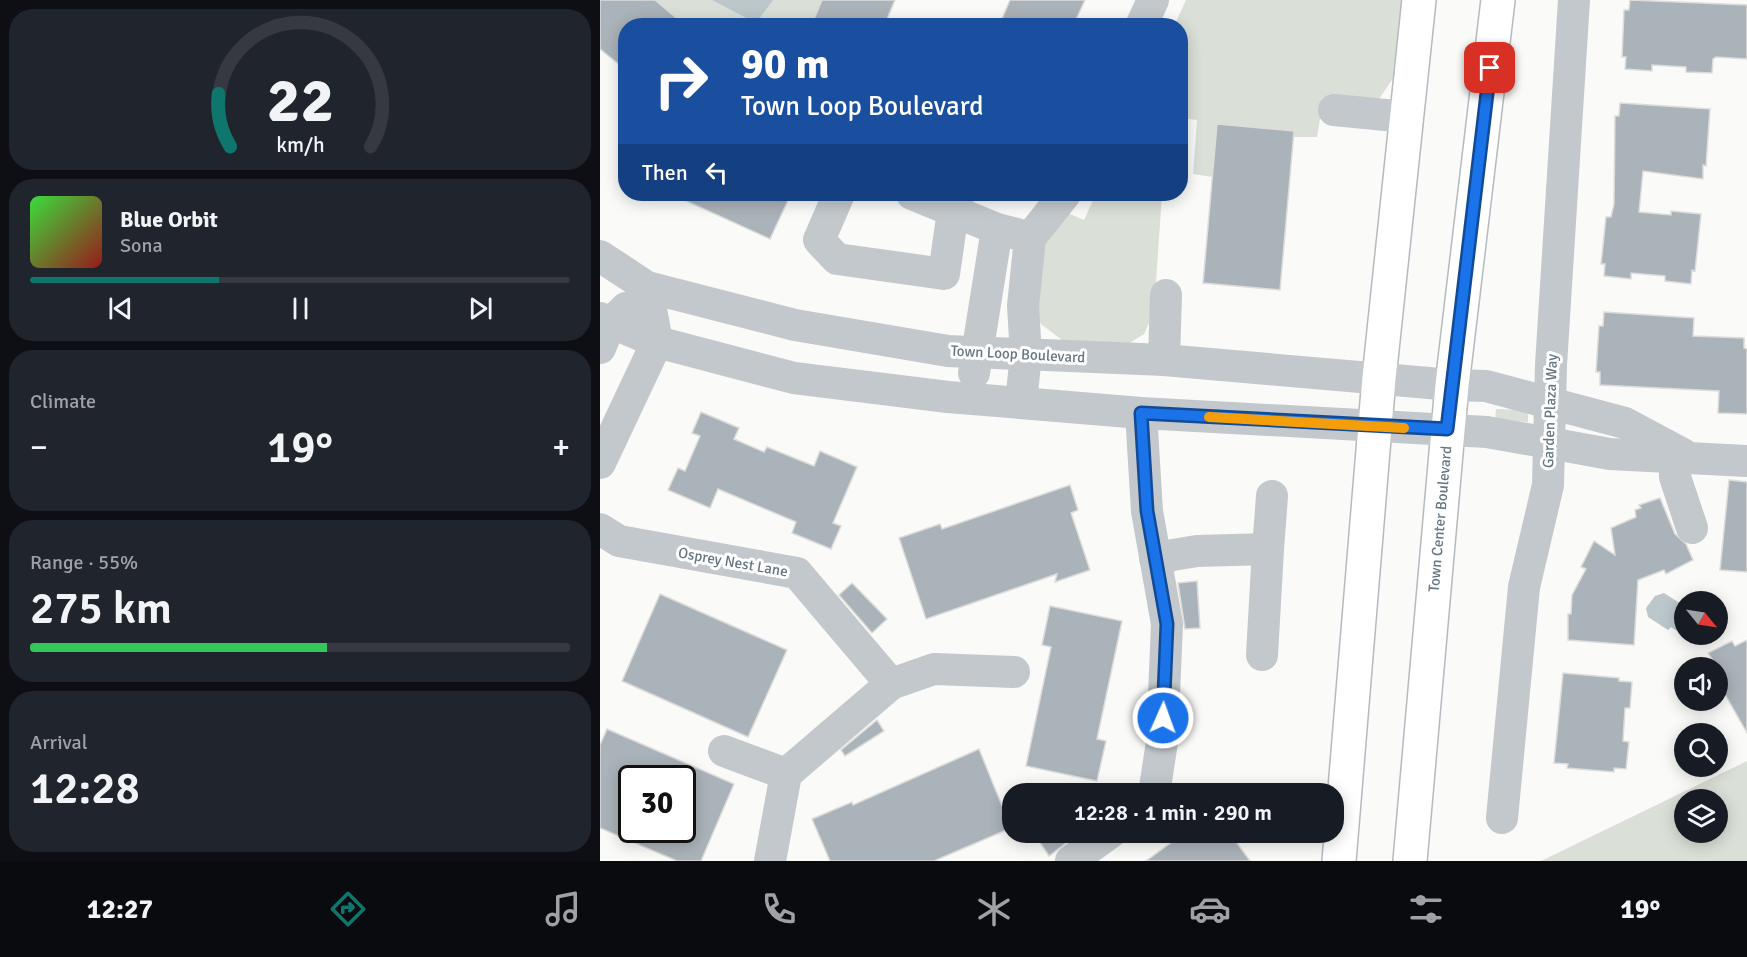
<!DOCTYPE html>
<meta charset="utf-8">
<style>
:root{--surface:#171b24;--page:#20242c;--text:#f1f3f6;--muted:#9ea1a6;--line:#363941;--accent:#0f766e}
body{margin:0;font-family:Signika,sans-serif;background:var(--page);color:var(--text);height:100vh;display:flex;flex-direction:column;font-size:22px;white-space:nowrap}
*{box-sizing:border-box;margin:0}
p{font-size:20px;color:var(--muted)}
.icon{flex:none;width:33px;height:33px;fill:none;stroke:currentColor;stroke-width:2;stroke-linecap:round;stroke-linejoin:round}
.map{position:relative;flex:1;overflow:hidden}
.panel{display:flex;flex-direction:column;gap:9px;padding:9px;background:#0d0f14;width:600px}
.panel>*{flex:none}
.banner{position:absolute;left:18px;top:18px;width:570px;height:183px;border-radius:24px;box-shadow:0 3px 15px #0003;background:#1a4fa0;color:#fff;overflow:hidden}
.needle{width:39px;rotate:120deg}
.controls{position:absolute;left:1074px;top:591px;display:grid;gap:12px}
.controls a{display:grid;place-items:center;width:54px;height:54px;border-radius:50%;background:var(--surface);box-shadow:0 3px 15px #0003;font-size:30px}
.speed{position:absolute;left:18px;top:765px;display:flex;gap:12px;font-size:30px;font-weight:700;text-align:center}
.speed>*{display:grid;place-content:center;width:78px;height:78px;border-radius:50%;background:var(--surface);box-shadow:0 3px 15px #0003;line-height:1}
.speed .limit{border:3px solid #111;border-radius:9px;background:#fff;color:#111}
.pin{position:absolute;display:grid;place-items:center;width:51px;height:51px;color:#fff;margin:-26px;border-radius:12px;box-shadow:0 3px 9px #0006}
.me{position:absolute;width:66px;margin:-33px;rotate:2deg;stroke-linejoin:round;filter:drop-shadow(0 0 4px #0008)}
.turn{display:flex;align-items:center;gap:21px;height:126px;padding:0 24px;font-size:27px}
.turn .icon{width:78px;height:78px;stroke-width:2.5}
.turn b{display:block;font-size:42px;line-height:51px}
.then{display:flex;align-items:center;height:57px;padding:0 24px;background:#0003;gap:12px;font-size:22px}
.big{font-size:45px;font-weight:600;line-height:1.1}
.panel .widget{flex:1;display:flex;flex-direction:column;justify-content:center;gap:9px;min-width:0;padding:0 21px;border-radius:24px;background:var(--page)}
.panel .dial{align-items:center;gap:0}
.dial svg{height:156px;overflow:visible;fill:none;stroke:var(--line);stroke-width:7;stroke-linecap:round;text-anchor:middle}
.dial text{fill:var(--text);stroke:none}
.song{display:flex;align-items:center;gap:18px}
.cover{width:72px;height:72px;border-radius:9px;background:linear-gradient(135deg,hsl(120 70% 55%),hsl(0 70% 35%))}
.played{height:6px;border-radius:3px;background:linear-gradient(90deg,var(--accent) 35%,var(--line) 35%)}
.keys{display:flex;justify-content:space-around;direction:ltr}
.heat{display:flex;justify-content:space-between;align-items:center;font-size:33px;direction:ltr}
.charge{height:9px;border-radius:4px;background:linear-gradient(90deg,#34c759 55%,var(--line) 0)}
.trip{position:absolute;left:402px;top:783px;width:342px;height:60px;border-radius:24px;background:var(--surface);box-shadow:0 3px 15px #0003;font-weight:600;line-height:60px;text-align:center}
.tabs{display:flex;height:96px;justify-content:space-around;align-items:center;background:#090b0e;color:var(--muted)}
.tabs .icon{width:42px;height:42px}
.tabs .current{color:var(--accent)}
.tabs b{font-size:27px;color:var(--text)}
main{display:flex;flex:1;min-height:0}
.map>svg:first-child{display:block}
.green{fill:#dadfd7;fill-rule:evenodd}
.water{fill:#bbc7cb}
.building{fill:#aab3b9;stroke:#dcdcda;stroke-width:1.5;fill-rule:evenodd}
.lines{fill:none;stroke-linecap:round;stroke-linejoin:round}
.major-casing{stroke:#b5babe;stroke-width:36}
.minor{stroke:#c3c8cc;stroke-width:32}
.major{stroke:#fff;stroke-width:33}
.route-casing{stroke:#114b97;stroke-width:15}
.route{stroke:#1a73e8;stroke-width:10}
.slow{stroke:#f59e0b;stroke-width:10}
.labels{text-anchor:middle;stroke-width:6;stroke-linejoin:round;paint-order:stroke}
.street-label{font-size:15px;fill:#657683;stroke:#fff}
</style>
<main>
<section class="panel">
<div class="widget dial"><svg viewBox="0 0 100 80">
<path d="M14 69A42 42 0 1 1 86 69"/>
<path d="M14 69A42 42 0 0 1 8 42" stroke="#0f766e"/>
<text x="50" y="56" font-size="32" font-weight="700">22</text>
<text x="50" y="72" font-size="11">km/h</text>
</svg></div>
<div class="widget">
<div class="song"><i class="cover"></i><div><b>Blue Orbit</b><p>Sona</p></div></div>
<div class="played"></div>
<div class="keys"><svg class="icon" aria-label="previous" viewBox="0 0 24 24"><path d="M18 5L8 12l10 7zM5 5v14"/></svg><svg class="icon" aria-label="pause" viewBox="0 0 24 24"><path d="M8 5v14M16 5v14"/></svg><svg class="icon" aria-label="next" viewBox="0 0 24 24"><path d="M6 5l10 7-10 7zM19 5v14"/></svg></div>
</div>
<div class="widget"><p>Climate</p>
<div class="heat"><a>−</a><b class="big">19°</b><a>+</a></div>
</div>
<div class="widget"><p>Range · 55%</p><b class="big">275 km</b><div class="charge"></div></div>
<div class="widget"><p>Arrival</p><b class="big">12:28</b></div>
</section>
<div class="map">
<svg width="1147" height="861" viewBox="0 0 1147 861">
<rect width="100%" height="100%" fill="#fafaf8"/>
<g class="green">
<path d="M55 0H222L211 26 73 25 78 19Z"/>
<path d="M586 0H803L796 74 777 102 736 99 720 119 717 137H694V131L613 177 593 174 597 120 581 118 580 26H574Z"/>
<path d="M496 194H562L554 312 544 334 528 344 462 340 441 324 431 301 434 263 465 212 484 220Z"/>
<path d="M896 409 928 410V422L895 420Z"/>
<path d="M1147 761V861H941ZM1084 800H1118V832H1084Z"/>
</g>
<g class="water">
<path d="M112 0H173L156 23Z"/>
<path d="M1064 593 1084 606V620L1077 631 1071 627 1068 630 1048 617 1046 608 1055 596Z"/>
</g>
<g class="building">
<path d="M0 0H55L86 26H26V70L0 49Z"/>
<path d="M222 0H295L284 26H211Z"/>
<path d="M410 0H485L473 26H399Z"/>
<path d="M1030 0 1147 5V59L1116 57 1113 59 1112 73 1086 72V67L1052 65V71L1025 69 1026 57H1022L1024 10H1029Z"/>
<path d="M1020 103 1110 109 1106 166 1103 165V179L1043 171 1041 192 1039 212 1071 215V211L1101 214 1095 271 1092 270 1091 284 1065 281V276L1031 273V279L1004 276 1005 264H1001L1006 217H1011L1014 204 1015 116H1019Z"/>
<path d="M617 124 694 131 680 290 603 283Z"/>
<path d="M71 194H191L170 239Z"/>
<path d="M1004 312 1094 318 1093 336 1144 338V348L1147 349V414L1118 413 1119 391 1000 385V372H996L999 326H1003Z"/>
<path d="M101 412 139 428 134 439 164 452 167 447 214 466 220 451 257 467 233 523 241 526 231 549 192 533 196 522 118 489 110 508 68 490 78 468 85 471 100 436 92 433Z"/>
<path d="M1129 480 1147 482V572L1120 570Z"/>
<path d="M470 485 478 510 471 513 490 570 455 582 457 574 326 619 299 538 340 524 342 529Z"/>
<path d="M1060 498 1075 534 1086 544 1093 560 1066 574 1064 570 1038 580 1034 645 968 640V614H971L972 595 986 569 981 567 994 541 1015 555 1011 528 1036 517 1035 510 1041 508 1039 505Z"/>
<path d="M597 581 600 628 585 629 578 583Z"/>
<path d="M252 583 287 619 272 633 239 595Z"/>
<path d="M60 594 187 650 148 737 22 681Z"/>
<path d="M450 606 522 621 497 739 506 741 497 781 426 766 451 647 442 645Z"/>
<path d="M1147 640V733L1118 682V668L1108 653 1132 641 1135 646Z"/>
<path d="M963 673 1019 678V681L1032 682 1030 708H1025L1023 741 1029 742 1026 769 1014 768V772L967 768 968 764 954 763Z"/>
<path d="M277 720 284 731 245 756 241 750Z"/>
<path d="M7 729 134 784 101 861H77L0 828V745ZM32 778H82V830H32Z"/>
<path d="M379 749 411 828 334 861H230L212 819 252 802 253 805Z"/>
<path d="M433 832H480L449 856Z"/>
<path d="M589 832H629L650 861H546L579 837 581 839Z"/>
</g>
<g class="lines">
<defs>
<g id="major">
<path d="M739 861 779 378 819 0"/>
<path d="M810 861 852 385 898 0"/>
</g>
</defs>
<use href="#major" class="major-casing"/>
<g class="minor">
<path d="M541 26 553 0"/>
<path d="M734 110 806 117"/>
<path d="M239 194 219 240 237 259 344 274 353 211 359 194"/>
<path d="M312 194 397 229 417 234"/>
<path d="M0 256 47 287 195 325 348 351 564 360 852 385 886 386 1025 423 1083 454"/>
<path d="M0 318 57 342 194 378 348 397 541 413 887 432 1010 454 1147 461"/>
<path d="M0 348 10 324 26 308"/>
<path d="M564 360 566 295"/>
<path d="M374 373 397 229"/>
<path d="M421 402 426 355 423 306 430 238 465 194"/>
<path d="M541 413 547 511 567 624 562 742 554 794"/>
<path d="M1075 458V477L1092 528"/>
<path d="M0 463 57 342 47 287"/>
<path d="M0 529 19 541 197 573 291 684"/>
<path d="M668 549 672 496"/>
<path d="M555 558 597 551 668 549 662 655"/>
<path d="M124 751 186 774"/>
<path d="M902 818 924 587 948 485 951 365 974 0"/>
<path d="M170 861 186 774 291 684 334 669 414 672"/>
<path d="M471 861 511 832"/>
</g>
<use href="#major" class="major"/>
</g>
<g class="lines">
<defs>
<path id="route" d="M563 718 567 624 547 511 541 413 847 429 890 68"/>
</defs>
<use href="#route" class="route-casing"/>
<use href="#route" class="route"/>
<path class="slow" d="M609 417 804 428"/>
</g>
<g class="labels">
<g class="street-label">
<text transform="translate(418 354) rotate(3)" y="5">Town Loop Boulevard</text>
<text transform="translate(950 411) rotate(-88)" y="5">Garden Plaza Way</text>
<text transform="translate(840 519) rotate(-85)" y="5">Town Center Boulevard</text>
<text transform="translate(133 562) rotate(10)" y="5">Osprey Nest Lane</text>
</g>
</g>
</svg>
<div class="controls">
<a><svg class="needle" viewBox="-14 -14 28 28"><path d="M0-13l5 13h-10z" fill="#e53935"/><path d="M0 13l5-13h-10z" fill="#9ea1a6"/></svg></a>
<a><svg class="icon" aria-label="sound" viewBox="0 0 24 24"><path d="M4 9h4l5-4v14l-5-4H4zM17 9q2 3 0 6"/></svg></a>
<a><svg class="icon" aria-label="search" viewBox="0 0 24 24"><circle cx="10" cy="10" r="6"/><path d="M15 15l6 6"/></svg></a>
<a><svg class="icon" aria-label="layers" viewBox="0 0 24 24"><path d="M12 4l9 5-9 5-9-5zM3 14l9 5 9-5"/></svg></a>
</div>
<div class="speed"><div class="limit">30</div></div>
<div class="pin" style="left:890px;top:68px;background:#d93025"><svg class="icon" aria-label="arrive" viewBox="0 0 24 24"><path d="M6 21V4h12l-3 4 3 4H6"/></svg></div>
<svg class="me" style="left:563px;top:718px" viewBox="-20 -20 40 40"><circle r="17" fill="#1a73e8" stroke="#fff" stroke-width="3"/><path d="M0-11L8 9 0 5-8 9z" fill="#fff"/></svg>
<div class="trip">12:28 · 1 min · 290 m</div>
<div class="banner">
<div class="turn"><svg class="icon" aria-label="right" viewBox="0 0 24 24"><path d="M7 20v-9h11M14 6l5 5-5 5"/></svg><div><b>90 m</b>Town Loop Boulevard</div></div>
<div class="then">Then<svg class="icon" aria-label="left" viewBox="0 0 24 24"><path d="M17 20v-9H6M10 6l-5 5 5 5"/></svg></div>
</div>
</div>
</main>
<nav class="tabs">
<b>12:27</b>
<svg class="icon current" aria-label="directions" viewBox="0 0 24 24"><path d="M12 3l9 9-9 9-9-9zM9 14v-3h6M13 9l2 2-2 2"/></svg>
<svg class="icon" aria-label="music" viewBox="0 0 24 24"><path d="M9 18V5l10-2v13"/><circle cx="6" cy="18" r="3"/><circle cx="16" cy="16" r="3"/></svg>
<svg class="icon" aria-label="phone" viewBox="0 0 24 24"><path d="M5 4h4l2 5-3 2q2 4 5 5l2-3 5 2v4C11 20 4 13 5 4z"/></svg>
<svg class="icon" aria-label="climate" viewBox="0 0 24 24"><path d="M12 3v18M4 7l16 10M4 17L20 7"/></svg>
<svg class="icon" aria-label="car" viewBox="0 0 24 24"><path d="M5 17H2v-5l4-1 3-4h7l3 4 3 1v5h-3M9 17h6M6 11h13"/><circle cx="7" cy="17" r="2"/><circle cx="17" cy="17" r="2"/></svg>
<svg class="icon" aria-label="filters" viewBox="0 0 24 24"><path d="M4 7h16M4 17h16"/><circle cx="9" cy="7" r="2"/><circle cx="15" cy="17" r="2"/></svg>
<b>19°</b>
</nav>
